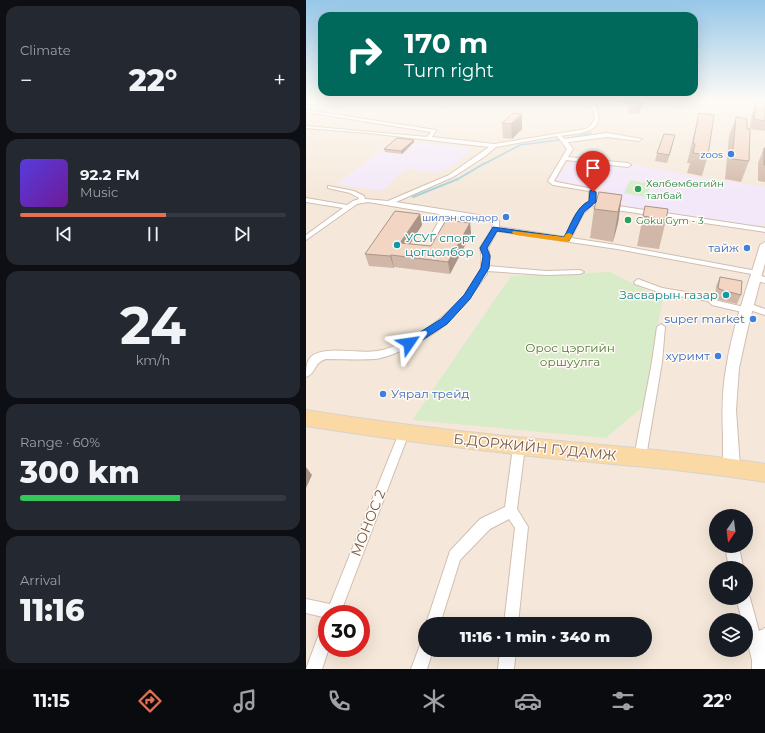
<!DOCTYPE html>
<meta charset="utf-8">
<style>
:root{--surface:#171b24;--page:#242831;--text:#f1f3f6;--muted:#9ea1a6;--line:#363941;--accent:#e76f51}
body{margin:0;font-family:Montserrat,sans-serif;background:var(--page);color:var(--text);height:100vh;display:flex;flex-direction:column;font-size:15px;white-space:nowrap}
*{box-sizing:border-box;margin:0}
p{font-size:13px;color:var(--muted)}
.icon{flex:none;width:22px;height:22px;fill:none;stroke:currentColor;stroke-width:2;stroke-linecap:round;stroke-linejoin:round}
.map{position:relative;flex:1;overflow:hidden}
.drawer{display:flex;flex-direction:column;gap:6px;padding:6px;background:#0d0f14;width:306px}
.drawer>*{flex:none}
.hud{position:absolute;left:12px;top:12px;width:380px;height:84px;border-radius:12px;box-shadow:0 4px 16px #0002;background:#00695c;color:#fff;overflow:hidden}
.needle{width:26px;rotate:194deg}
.fabs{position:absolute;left:403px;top:509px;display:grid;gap:8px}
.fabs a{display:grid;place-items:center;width:44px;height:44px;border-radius:50%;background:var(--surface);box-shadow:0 4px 16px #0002;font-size:20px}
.speed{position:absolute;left:12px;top:605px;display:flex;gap:8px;font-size:20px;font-weight:700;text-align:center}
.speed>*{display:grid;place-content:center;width:52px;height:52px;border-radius:50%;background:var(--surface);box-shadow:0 4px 16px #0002;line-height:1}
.speed .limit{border:6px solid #d22;background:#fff;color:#111}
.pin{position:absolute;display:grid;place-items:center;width:34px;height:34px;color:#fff;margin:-41px -17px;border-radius:50% 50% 50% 0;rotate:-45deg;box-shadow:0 0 4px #0007}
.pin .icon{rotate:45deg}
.me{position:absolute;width:44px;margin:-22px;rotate:58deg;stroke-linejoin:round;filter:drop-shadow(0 0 3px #0008)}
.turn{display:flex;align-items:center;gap:14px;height:84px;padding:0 20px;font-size:18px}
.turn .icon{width:52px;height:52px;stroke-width:2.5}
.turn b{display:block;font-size:28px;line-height:34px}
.big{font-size:30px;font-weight:800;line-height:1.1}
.drawer .widget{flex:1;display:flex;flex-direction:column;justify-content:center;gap:6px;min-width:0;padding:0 14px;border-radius:12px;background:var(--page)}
.drawer .dial{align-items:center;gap:0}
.dial b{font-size:52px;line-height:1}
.song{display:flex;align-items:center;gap:12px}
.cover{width:48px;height:48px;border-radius:6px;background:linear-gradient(135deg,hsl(250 70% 55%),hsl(280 70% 35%))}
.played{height:4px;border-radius:2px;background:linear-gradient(90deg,var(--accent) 55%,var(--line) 55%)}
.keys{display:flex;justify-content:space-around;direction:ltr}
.heat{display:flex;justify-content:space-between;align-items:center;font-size:22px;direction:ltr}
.charge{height:6px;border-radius:3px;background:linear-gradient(90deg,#34c759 60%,var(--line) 0)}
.trip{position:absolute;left:112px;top:617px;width:234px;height:40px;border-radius:20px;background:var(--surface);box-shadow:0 4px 16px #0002;font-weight:800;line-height:40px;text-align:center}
.menu{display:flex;height:64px;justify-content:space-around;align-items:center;background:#090b0e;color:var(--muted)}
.menu .icon{width:28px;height:28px}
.menu .active{color:var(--accent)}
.menu b{font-size:18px;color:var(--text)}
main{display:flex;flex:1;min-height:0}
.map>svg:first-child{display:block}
.residential{fill:#f5e8da;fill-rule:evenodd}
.industrial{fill:#efe9e4}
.education{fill:#f3e8fa}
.green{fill:#d8ecc9}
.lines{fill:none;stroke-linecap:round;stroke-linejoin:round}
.stream-far1{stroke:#a5d3da;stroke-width:1.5}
.stream{stroke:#a5d3da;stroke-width:2}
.minor-casing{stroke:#d1beb0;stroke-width:2}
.tertiary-casing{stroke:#d1beb0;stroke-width:2}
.primary-casing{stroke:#dad1cd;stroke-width:2}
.minor{fill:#fff;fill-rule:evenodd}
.tertiary{fill:#fff;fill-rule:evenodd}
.primary{fill:#fbd9a5;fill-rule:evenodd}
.wall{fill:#d1b7a8}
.shaded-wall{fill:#aa9588}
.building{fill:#f3d5c3;stroke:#aa9588}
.route{fill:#1a73e8;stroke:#114b97}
.slow{fill:#f59e0b}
.shop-dot{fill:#3f7fe0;stroke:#fffaf3;stroke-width:1.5}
.leisure-dot{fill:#2e9e5b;stroke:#fffaf3;stroke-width:1.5}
.culture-dot{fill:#0f9aa8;stroke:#fffaf3;stroke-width:1.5}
.labels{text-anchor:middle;stroke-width:3;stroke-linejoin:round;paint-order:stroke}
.far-shop-label{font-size:10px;fill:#366cbe;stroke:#fffaf3;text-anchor:end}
.far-leisure-label{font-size:10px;fill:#27864d;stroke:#fffaf3;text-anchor:start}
.culture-label{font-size:12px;fill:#0d838f;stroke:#fffaf3;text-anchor:start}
.shop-label{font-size:12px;fill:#366cbe;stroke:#fffaf3;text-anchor:end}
.park-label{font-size:12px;fill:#537a41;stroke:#fffaf3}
.near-street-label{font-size:14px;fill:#7a5c4d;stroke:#fffaf3}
</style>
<main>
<section class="drawer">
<div class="widget"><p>Climate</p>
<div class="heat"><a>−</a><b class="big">22°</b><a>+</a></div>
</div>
<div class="widget">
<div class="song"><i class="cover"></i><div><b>92.2 FM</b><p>Music</p></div></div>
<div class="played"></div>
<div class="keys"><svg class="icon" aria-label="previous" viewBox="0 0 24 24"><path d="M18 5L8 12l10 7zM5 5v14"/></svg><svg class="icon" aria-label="pause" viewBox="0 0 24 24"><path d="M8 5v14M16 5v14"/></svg><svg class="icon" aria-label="next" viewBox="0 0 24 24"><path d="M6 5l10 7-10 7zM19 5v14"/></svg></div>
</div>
<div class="widget dial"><b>24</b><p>km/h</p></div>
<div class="widget"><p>Range · 60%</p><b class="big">300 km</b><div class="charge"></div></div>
<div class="widget"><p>Arrival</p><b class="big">11:16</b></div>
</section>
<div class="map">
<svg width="459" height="669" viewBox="0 0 459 669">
<rect width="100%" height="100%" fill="#fdf6ec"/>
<path class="residential" d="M0 100H459V669H0ZM410 516H440V546H410ZM410 568H440V598H410ZM21 614H55V648H21ZM410 620H440V650H410ZM119 624H339V650H119Z"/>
<path class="industrial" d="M74 100H147L149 102 138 109Z"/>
<g class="education">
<path d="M89 140 166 148 147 166 136 171 130 173 100 169 76 191 30 184Z"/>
<path d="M265 160 324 167 326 164 332 165 393 177 459 187V223L456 227 297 204 303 191 250 180Z"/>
</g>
<g class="green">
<path d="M324 180 345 184 340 197 318 193Z"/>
<path d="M304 272 357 299 349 338 339 405 300 438 106 420 205 276Z"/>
</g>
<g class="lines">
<g class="stream-far1">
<path d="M288 100 293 108"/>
<path d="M260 139 285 133"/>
<path d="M178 164 214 145 253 140"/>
</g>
<path class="stream" d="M107 197 152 179 179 163"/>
<defs>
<g id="minor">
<path d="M279 100H283C293 108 298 123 284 130 276 134 264 134 255 136L259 139 301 133 336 139 333 141 301 137 262 142 267 149 262 157 322 163 325 165 322 167 260 160 248 181 251 182 287 189 290 193 289 201 292 203 459 228V232L290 207 286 205 277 214 265 238 311 245 451 271H454L455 273 454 275H451L311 249 191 231 182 248 184 256 182 266 240 271 274 270 278 272 274 274 240 275 181 271V274C169 291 157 307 142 322 129 335 88 357 69 359 53 360 36 359 20 359 7 363 10 374 0 377 0 369 0 360 7 355 23 346 53 354 71 351 105 346 157 306 173 275 176 267 176 256 174 248L186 229 187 223 183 221 140 215 141 217 132 237 128 239 124 237 135 217 133 214 62 202 51 204 0 240V235L37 208 0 202V198L41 205 47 201 53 199V198L44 193 22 188V186L48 191 58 196 59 199 82 201 143 175 183 147 63 133 0 128V126L121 137 125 132 0 112V110L130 130V131L126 137 188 144 280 129C294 119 289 111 279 100ZM251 136 261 149 242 181 247 185 283 191V202C270 209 265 224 259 237L193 227V221L185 217 90 202 147 177 178 157 190 147Z"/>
<path d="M450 275 459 277V283L447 280 446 278Z"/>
<path d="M332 279 356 288 404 296 412 301 438 307 439 304 442 303 459 309V315L444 310 440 313 406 305 402 301 355 293 329 284 328 282Z"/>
<path d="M355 324 359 327 356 362 340 457 338 461 334 462 330 461 328 457 346 362 351 327Z"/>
<path d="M98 428 102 430 103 433 34 614H21V618L0 613V599L24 604 93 433 94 430Z"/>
<path d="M213 442 217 443 219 447 211 509 222 527 212 624H198L209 528 203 519 184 529 154 560 134 624H120L144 551 174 519 199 507 207 447 209 443Z"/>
<path d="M419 546H433L437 568H423Z"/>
<path d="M440 592 442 593 444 598 453 631 459 628V669H446V660L440 636V620H436L430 598H440Z"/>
<path d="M21 624V648H23L16 669H0L16 626Z"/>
<path d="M119 642V650H127L121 669H105L114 645Z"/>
<path d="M194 650H210L208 669H192Z"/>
</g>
<path id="tertiary" d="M459 242V263L442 327 433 368 430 410 434 467 431 472 426 474 421 472C416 462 417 448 417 436 416 414 416 391 420 369 426 327 442 286 454 245Z"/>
<path id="primary" d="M0 410C81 423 162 433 243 440 315 447 387 452 459 464V482C387 470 315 465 243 458 161 449 81 439 0 426Z"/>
</defs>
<use href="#minor" class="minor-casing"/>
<use href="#tertiary" class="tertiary-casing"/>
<use href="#primary" class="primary-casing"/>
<use href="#minor" class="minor"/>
<use href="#tertiary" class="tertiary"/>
<use href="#primary" class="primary"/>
</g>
<g class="wall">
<path d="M307 100H339L332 114 322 113 323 104 307 102Z"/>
<path d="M450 103 459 104V131L444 129 446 113Z"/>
<path d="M393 113 402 155 396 176 381 173 384 163H381Z"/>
<path d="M216 114V129L206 139 197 138 196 123Z"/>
<path d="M430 117 441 129 443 161 435 182 419 179 423 136Z"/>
<path d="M108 140V142L96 154 79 152 78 149Z"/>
<path d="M367 143 361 163 349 161 351 153Z"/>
<path d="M458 148H459V182L452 181V163Z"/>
<path d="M316 195 312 223 307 242 284 238 288 209Z"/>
<path d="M339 206 360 220 353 249 331 246Z"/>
<path d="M114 214 116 225 104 244 125 246 164 223 165 234 144 274 88 267V268L63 266 59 254Z"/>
<path d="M414 277 435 295 431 304 413 300 409 297 410 286Z"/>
</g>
<g class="shaded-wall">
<path d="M335 100H339L332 114 334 102Z"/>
<path d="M216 114V129L206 139 205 124Z"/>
<path d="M369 135 367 143 361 163 363 155Z"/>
<path d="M108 140V142L96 154 95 151Z"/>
<path d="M316 195 312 223 307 242 312 212Z"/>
<path d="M114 214 116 225 97 255 94 243Z"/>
<path d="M164 223 165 234 144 274 142 262Z"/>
<path d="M85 255 88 267V268L84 256Z"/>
<path d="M0 467 6 475 0 488Z"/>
</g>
<g class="building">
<path d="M324 100H335L334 102 324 101Z"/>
<path d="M450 103 459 104V121L448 119Z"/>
<path d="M207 113 216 114 205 124 196 123Z"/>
<path d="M393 113 408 115 402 155 387 153 389 144 387 143Z"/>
<path d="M430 117 441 119V129H444L443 161 426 159Z"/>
<path d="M358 134 369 135 363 155 351 153Z"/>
<path d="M91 138 108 140 95 151 78 149Z"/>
<rect x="458" y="148" width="1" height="17"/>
<path d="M293 192 316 195 312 212 288 209Z"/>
<path d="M339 206 362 209 360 220 337 216Z"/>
<path d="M89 211 114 214 94 243 125 246 140 220 164 223 142 262 85 255 84 256 59 254Z"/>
<path d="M414 277 436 281 435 295 416 290 412 288Z"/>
</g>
<linearGradient id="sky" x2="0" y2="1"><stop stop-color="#97c7e8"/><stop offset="0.52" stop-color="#fefbf6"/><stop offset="1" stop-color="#fefbf6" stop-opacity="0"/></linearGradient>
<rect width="459" height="193" fill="url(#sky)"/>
<path class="route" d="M284 190 290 192V202L278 212 263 241 191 231 181 248 184 256 183 268 164 299 141 324 107 346H100L99 343 100 341 135 319 158 295 175 268 177 256 174 248 187 227 258 237C265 225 270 207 283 201Z"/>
<path class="slow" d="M207 231 258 237 260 234 263 233 267 235 263 241 261 242 210 235 206 233Z"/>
<g class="shop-dot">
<circle cx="425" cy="154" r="4"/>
<circle cx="200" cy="217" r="4"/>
<circle cx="441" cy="248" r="4"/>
<circle cx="447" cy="319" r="4"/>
<circle cx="412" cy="356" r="4"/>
<circle cx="77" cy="394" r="4"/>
</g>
<g class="leisure-dot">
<circle cx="332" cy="189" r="4"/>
<circle cx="322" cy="220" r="4"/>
</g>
<g class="culture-dot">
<circle cx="91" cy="245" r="4"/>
<circle cx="420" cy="295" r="4"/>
</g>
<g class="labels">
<g class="far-shop-label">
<text x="417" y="158">zoos</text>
<text x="192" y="221">шилэн сондор</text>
</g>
<g class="far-leisure-label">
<text x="340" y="187">Хөлбөмбөгийн<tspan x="340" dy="12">талбай</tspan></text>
<text x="330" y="224">Goku Gym - 3</text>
</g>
<g class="culture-label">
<text x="99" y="242">УСУГ спорт<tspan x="99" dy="14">цогцолбор</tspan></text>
<text x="412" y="299" text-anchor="end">Засварын газар</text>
</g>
<g class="shop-label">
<text x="433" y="252">тайж</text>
<text x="439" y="323">super market</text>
<text x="404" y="360">хуримт</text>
<text x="85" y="398" text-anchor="start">Уярал трейд</text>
</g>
<g class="park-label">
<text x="264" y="352">Орос цэргийн<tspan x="264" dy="14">оршуулга</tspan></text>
</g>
<g class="near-street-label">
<text transform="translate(229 447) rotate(6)" y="5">Б.ДОРЖИЙН ГУДАМЖ</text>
<text transform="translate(62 523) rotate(-68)" y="5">МОНОС 2</text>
</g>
</g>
</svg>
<div class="fabs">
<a><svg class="needle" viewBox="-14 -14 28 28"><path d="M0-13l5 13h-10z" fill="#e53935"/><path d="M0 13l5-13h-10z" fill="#9ea1a6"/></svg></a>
<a><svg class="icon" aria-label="sound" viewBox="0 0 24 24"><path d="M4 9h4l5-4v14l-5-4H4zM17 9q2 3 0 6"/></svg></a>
<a><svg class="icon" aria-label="layers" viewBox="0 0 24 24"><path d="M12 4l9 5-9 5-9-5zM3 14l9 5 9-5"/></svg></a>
</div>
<div class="speed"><div class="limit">30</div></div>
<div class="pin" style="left:287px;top:192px;background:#d93025"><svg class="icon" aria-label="arrive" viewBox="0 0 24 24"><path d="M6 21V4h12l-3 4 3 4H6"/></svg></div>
<svg class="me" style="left:103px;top:343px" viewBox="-20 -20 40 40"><path d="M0-17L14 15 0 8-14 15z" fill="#1a73e8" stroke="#fff" stroke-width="4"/></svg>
<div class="trip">11:16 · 1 min · 340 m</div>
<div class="hud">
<div class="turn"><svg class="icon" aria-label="right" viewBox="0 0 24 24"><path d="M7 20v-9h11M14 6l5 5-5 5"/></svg><div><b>170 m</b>Turn right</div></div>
</div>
</div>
</main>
<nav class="menu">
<b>11:15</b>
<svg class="icon active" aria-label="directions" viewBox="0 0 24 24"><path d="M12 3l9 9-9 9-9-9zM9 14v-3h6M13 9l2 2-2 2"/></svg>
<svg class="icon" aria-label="music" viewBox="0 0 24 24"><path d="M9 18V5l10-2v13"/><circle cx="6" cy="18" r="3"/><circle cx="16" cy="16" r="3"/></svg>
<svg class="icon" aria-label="phone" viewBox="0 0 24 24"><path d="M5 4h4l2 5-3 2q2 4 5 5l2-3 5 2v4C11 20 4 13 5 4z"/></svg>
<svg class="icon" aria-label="climate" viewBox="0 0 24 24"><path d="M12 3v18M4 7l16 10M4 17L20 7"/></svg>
<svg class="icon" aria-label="car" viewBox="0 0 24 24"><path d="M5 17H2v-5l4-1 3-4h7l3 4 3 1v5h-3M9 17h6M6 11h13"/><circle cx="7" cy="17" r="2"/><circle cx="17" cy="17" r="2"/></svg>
<svg class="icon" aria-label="filters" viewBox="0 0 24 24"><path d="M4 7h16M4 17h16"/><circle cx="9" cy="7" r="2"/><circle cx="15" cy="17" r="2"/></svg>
<b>22°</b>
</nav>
